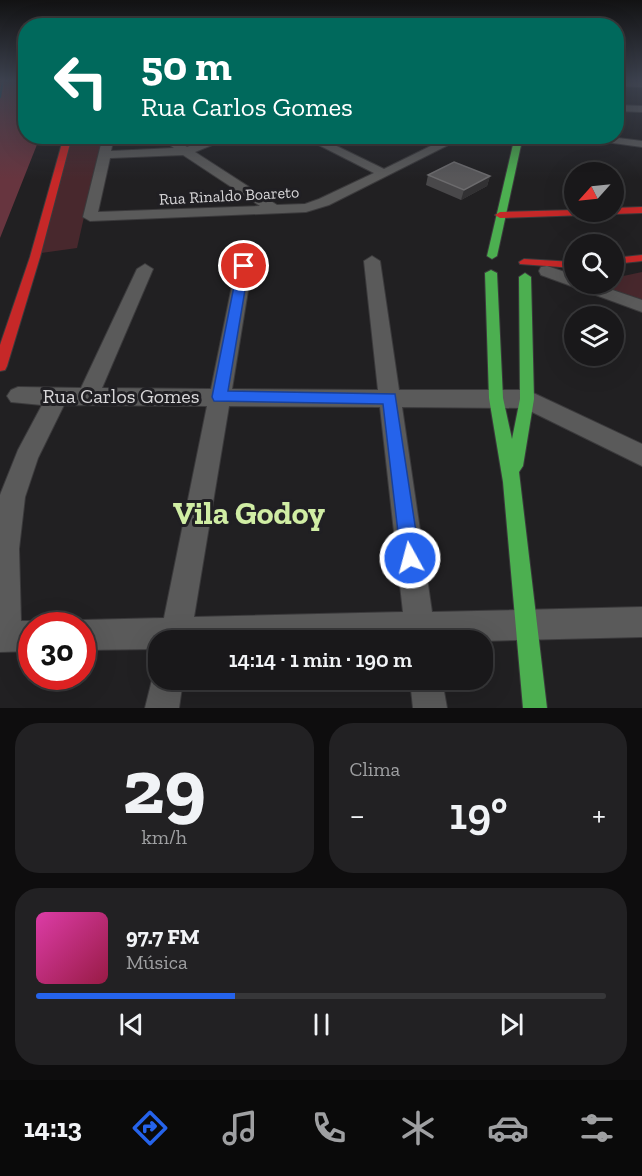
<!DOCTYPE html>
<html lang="pt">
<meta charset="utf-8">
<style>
:root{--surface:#19181a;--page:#222123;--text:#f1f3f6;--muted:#9fa0a2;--line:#373739;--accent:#2563eb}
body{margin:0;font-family:"Zilla Slab",serif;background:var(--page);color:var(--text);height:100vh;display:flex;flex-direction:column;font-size:22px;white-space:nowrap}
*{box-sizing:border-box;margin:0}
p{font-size:20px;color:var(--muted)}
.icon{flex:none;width:33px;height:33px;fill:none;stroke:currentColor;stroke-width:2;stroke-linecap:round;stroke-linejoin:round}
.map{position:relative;height:708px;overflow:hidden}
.drawer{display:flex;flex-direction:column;gap:15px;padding:15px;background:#0e0d0e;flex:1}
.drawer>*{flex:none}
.guide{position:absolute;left:18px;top:18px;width:606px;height:126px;border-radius:24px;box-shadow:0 6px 24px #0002,0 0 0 2px var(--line);background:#00695c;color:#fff;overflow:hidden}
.needle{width:39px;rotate:243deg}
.tools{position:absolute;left:564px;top:162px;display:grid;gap:12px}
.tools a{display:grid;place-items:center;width:60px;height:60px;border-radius:50%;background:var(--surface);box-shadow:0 6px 24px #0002,0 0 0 2px var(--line);font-size:30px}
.speed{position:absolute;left:18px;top:612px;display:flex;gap:12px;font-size:30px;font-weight:700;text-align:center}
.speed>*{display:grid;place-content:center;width:78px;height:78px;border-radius:50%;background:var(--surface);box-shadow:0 6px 24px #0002,0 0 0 2px var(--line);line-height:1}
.speed .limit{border:9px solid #d22;background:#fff;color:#111}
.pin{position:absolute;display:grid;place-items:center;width:51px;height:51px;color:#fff;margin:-26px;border:3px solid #fff;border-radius:50%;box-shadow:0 2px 6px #0007}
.me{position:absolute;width:66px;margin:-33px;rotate:353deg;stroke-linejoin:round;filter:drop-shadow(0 0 4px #0008)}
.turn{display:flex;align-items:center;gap:21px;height:126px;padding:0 24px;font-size:27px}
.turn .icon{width:78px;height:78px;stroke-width:2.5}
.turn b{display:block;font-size:42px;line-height:51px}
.big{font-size:45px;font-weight:600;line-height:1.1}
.drawer .tile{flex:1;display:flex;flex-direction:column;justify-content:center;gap:9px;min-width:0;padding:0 21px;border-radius:24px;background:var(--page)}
.drawer .dial{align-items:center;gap:0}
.dial b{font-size:78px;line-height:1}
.song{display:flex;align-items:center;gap:18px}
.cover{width:72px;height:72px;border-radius:9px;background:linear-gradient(135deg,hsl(320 70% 55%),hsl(340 70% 35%))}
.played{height:6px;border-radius:3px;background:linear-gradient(90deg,var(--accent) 35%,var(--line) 35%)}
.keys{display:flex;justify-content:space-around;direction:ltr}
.heat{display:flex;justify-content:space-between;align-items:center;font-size:33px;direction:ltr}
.drawer .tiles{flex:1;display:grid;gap:15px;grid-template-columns:1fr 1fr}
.tile:last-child{grid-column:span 2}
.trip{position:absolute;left:148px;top:630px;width:345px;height:60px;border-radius:24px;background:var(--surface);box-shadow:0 6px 24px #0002,0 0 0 2px var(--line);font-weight:600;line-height:60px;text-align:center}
.tab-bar{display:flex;height:96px;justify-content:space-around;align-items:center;background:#0a0a0a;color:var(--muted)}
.tab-bar .icon{width:42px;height:42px}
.tab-bar .on{color:var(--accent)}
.tab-bar b{font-size:27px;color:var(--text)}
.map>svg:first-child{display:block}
.green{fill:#48282d}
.forest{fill:#67353f}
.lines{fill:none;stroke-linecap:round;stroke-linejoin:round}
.stream{stroke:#0a516b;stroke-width:2}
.street-casing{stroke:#3b3a3c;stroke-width:2}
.fast-casing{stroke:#3b3a3c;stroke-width:2}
.jam-casing{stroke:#3b3a3c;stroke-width:2}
.street{fill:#5a5a5a;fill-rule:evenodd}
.fast{fill:#4caf50;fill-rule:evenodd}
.jam{fill:#c62828;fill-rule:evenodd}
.wall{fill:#49484a}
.shaded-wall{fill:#323133}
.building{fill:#585759;stroke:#6c6b6d;stroke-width:1.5}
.route{fill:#2563eb;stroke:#184099;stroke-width:1.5}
.labels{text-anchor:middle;stroke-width:6;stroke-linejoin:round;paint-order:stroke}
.far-street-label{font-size:16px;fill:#d8d7d9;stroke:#201f23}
.street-label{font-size:20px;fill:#d8d7d9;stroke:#201f23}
.near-district-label{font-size:32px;font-weight:bold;fill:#d0eda4;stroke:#201f23}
</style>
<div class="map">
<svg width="642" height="708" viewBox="0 0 642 708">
<rect width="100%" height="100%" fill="#212022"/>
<g class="green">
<path d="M72 137H102L77 248 34 254Z"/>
<path d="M642 272V300L591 284H614V278Z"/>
</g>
<path class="forest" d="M0 80H25L26 136 40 137 0 238Z"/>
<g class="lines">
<path class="stream" d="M0 97 3 80"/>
<defs>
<g id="street">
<path d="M616 80 642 81V87L616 86Z"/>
<path d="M616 105 642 106V112L616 111Z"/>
<path d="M103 136H114L111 151 174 148 158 136H171L187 147 217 136H234L195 152 277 205 305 204 319 199 374 173 301 136H316L384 169 451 136H466L329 205 306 212 90 221 83 217ZM183 155 260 206 98 212 110 158Z"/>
<path d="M562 136H602L642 141V147Z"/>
<path d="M372 256 380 261 399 390H527L642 444V466L524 408 402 407 432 612 642 607V637L483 641 159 640V649L82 650V626H71L82 620 164 618 207 406 64 405 38 458 25 497 19 549 21 621H32L43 626H32V651L0 652V495L18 450 42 405 11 402 7 396 11 390 18 387 81 388 137 269 145 264 153 269 102 388 211 389 236 266 244 261 252 266 232 389 378 390 364 261ZM229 406 380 407 403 612 194 617Z"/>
<path d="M547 266 574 275V284H595L642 300V312L541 275 539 271 541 267Z"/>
<path d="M159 667V680H183L179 708H145L155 668Z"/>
<path d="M410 680H442L447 708H413Z"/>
</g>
<g id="fast">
<path d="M515 136H523L497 256 492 259 487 256Z"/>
<path d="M491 270 497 273 503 398 512 439 520 399 519 277 525 273 531 277 534 399 523 466 519 472 547 708H523L503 482 489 398 485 273Z"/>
</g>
<g id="jam">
<path d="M64 136H72L40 257 7 366 5 370 0 371V345L30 257Z"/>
<path d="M642 207V213L500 218 495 215 500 212 574 210V212H614V208Z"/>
<path d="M642 255V261L614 264V258Z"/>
<path d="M524 259 574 262V268L520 264 519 262Z"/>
</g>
</defs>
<use href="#street" class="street-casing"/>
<use href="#fast" class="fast-casing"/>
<use href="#jam" class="jam-casing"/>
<use href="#street" class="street"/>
<use href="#fast" class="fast"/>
<use href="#jam" class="jam"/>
</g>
<path class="wall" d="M428 175 490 176 487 186 461 200 426 185Z"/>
<path class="shaded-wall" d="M490 176 487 186 461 200 464 190Z"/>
<path class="building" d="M454 162 490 176 464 190 428 175Z"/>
<linearGradient id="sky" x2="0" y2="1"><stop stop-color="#121213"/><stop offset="0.45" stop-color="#3d424f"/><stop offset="1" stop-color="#3d424f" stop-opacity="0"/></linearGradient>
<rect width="642" height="179" fill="url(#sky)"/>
<path class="route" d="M244 262 249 266 228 391 395 394 420 558 417 565 410 568 404 565 401 558 383 404 214 401 212 397 238 266Z"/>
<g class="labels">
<g class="far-street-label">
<text transform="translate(229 195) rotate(-3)" y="6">Rua Rinaldo Boareto</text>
</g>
<g class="street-label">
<text x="121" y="403">Rua Carlos Gomes</text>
</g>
<g class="near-district-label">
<text x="249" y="524">Vila Godoy</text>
</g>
</g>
</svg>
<div class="tools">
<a><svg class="needle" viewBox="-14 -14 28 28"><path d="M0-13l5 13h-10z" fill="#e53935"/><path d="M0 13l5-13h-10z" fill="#9fa0a2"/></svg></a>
<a><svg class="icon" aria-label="search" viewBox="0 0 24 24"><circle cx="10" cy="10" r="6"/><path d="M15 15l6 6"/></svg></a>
<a><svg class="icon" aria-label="layers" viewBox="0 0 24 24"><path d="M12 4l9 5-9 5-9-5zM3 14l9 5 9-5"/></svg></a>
</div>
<div class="speed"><div class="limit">30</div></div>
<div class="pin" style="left:244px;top:266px;background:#d93025"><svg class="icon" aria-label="arrive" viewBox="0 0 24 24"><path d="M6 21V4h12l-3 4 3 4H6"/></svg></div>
<svg class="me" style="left:410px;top:558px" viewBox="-20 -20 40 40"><circle r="17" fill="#2563eb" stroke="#fff" stroke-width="3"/><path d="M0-11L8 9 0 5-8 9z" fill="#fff"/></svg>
<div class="trip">14:14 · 1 min · 190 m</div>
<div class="guide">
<div class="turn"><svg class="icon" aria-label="left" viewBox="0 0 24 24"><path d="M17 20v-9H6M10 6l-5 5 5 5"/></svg><div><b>50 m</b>Rua Carlos Gomes</div></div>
</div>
</div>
<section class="drawer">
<div class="tiles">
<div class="tile dial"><b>29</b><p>km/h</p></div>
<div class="tile"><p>Clima</p>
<div class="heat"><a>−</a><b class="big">19°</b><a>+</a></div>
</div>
<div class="tile">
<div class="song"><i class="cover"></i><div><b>97.7 FM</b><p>Música</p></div></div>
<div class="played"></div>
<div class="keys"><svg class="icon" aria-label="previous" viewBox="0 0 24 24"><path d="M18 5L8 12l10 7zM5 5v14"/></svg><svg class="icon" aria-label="pause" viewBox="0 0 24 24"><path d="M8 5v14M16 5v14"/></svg><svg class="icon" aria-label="next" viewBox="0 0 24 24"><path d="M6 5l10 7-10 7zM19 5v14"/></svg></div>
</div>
</div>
</section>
<nav class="tab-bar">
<b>14:13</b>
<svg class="icon on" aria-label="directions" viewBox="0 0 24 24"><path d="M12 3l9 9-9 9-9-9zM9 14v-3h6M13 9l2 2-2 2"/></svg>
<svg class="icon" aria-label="music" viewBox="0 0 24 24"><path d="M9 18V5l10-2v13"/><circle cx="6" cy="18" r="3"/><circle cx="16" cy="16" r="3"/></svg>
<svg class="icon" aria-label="phone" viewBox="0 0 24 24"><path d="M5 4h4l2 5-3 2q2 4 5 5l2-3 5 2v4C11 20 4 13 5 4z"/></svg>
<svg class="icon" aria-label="climate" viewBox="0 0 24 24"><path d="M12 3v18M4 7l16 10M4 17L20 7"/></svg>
<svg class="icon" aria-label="car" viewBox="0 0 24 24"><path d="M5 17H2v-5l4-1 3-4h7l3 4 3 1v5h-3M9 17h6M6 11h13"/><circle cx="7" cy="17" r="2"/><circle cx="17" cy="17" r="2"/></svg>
<svg class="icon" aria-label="filters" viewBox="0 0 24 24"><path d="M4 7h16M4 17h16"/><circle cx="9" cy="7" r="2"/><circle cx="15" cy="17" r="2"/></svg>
</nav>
